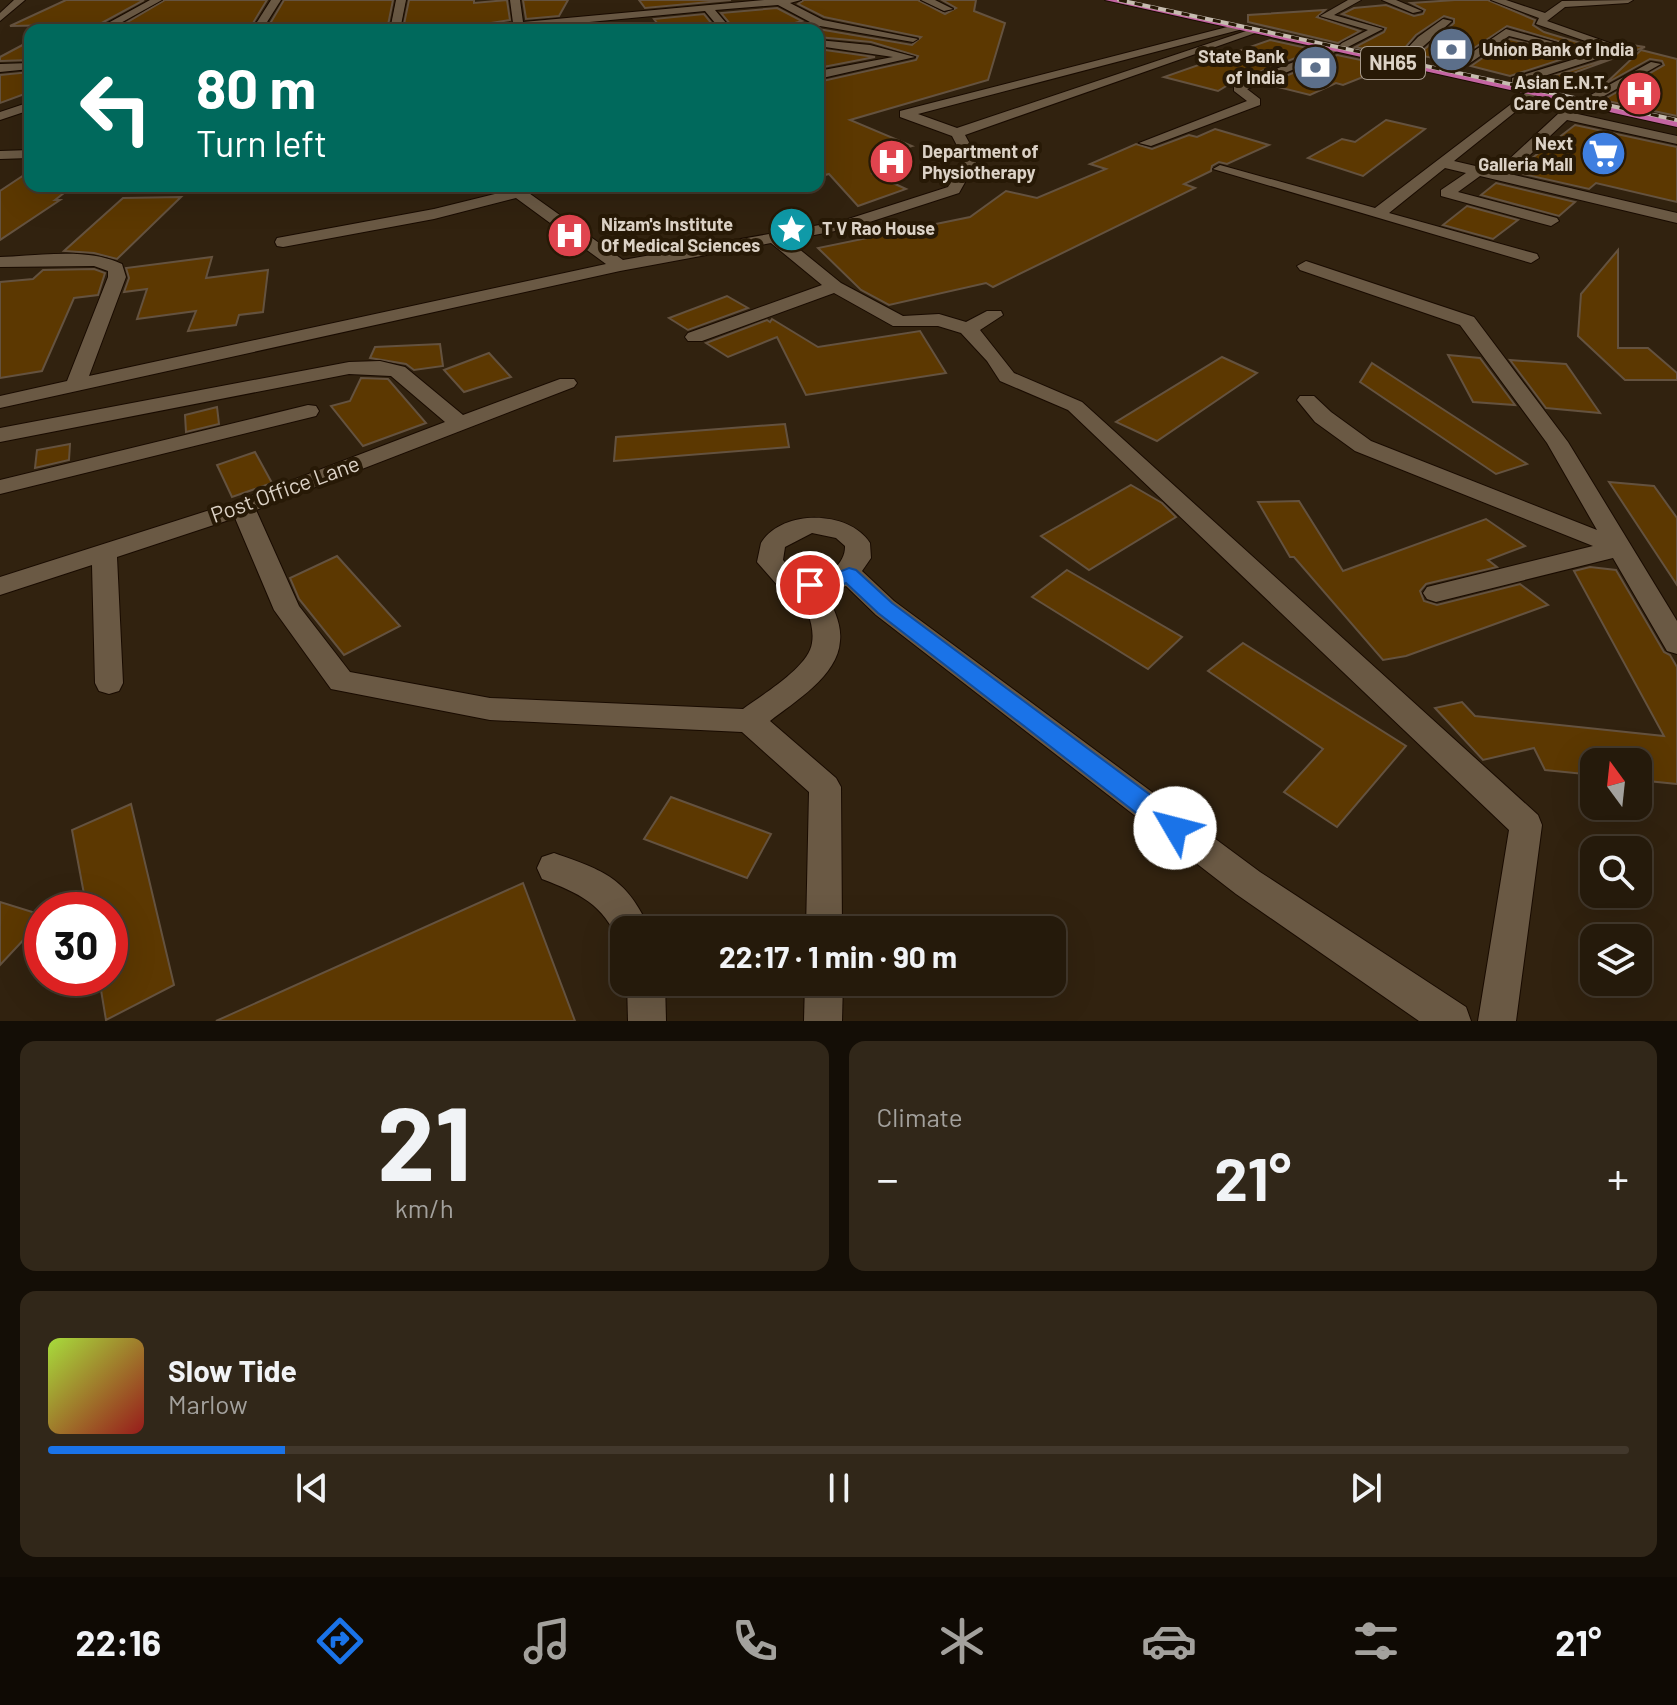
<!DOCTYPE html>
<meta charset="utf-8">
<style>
:root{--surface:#251a0b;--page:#312719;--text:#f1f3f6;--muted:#a3a19d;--line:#42382c;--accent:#1a73e8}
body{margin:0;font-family:Barlow,sans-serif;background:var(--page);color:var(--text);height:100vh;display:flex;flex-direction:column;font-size:30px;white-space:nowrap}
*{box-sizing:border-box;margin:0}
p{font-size:26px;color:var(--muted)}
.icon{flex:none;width:44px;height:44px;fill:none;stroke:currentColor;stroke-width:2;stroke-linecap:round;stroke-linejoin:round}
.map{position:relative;height:1021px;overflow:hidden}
.details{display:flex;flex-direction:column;gap:20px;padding:20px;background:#140e06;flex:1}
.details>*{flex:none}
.guide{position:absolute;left:24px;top:24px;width:800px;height:168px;border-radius:16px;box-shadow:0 8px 32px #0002,0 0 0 2px var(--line);background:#00695c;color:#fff;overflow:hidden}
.needle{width:52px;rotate:345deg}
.buttons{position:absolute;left:1580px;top:748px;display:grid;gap:16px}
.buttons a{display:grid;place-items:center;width:72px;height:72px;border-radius:16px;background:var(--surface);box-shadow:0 8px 32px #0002,0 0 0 2px var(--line);font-size:40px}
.speed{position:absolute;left:24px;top:892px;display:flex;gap:16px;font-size:40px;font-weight:700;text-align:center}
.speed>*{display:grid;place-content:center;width:104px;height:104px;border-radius:50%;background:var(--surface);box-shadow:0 8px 32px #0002,0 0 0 2px var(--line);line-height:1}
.speed .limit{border:12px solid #d22;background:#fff;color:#111}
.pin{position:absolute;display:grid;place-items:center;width:68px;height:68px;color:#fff;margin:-34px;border:4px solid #fff;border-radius:50%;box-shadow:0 2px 8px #0007}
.me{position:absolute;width:88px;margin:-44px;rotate:307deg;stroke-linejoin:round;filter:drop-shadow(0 0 6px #0008)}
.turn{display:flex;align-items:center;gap:28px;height:168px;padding:0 40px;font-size:36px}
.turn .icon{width:104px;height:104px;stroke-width:2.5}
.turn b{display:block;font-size:56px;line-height:68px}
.big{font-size:60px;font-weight:700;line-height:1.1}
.details .tile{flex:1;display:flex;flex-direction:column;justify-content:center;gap:12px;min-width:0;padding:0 28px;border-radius:16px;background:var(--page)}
.details .dial{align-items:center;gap:0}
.dial b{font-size:104px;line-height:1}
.song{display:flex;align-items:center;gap:24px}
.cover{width:96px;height:96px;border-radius:12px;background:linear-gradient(135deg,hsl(80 70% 55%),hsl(0 70% 35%))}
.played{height:8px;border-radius:4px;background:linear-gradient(90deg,var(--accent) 15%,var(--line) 15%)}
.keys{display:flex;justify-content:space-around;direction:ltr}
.heat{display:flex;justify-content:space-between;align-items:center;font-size:44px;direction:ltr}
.details .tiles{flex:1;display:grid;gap:20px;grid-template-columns:1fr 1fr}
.tile:last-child{grid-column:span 2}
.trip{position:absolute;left:610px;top:916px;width:456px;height:80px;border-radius:16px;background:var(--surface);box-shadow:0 8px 32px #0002,0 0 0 2px var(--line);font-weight:700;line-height:80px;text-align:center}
.menu{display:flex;height:128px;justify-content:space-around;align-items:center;background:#0f0a04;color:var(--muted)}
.menu .icon{width:56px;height:56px}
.menu .selected{color:var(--accent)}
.menu b{font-size:36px;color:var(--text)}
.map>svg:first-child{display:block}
.building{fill:#5c3801;stroke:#64523f;stroke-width:2}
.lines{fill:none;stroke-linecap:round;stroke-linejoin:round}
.minor-casing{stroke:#190b00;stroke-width:2}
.highway-casing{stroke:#190b00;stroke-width:2}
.minor{fill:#6a5944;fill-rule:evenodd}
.highway{fill:#c565a2;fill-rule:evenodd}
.rail-casing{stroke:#c6bcaf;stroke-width:4}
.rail{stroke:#271906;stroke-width:3;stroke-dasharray:8;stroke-linecap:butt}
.route{fill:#1a73e8;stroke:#114b97;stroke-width:2}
.labels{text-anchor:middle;stroke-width:8;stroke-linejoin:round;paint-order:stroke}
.far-poi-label{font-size:18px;font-weight:bold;fill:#dcd2c6;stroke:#271906;text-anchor:start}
.shield{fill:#271906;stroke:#a69a8c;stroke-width:2}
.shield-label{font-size:20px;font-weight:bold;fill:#dcd2c6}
.street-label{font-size:22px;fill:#dcd2c6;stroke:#271906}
</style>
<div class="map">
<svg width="1677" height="1021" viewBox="0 0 1677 1021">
<rect width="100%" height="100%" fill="#31220f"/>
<g class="building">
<path d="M66 0H144L98 25 97 30H51L59 25 10 26Z"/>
<path d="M165 0H267L250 28 114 30Z"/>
<path d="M284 0H393L388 25 273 30 274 26 268 27Z"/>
<path d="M409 0H474V3L507 0 510 20 466 27 463 30 414 28 415 23 404 24Z"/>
<path d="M523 0H568L559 16 526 19Z"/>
<path d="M639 0H731L645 8Z"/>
<path d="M804 0H918L945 14 956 8 942 0H976L974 11 1005 23 988 80 850 120 912 146 898 150 908 154 896 158 908 163 873 174 906 189 858 206 829 174 818 177V82L916 60 918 56 871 42 818 37V29L912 45 921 37 824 17 798 4Z"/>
<path d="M1455 0H1488L1535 20 1533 25 1544 32 1597 48 1510 76 1471 66 1510 39 1565 53 1573 50 1575 46 1507 26 1453 62 1418 55 1454 23V19L1444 16 1416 35 1398 56 1355 47 1384 32 1386 28 1342 14 1354 8 1386 5 1414 16 1423 14 1425 10 1411 3Z"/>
<path d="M777 8 802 21 777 28 735 30 721 13Z"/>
<path d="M1325 10 1317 17 1360 31 1338 43 1248 22V15Z"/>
<path d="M704 14 717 30 661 28 654 19Z"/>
<path d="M1270 40 1316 50 1233 82 1218 91 1164 77Z"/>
<path d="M30 41V60L0 61V57Z"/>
<path d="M1619 43 1645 47 1543 84 1534 82 1604 60 1620 48Z"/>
<path d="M818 49 875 57 818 68Z"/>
<path d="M1641 50 1677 59V116L1603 100 1664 65 1662 61 1650 59 1605 84Z"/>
<path d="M1337 55 1394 67 1376 77 1368 75 1343 85 1336 83 1310 95 1266 84Z"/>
<path d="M30 72V92L0 103V75Z"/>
<path d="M1386 120 1425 129 1363 176 1308 158 1342 139 1355 142Z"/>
<path d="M1575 125 1677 147V202L1596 183 1589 189 1514 172Z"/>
<path d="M1215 129 1269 145 1227 164 1219 162 1212 166 1211 171 1184 184 1195 188 993 287 986 283 889 305 861 290 818 248 970 217 1006 191 1037 198 1106 169 1090 164 1136 144 1152 149 1189 135 1197 137Z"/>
<path d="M30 171V186H73L55 200H60L0 240V191Z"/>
<path d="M1496 183 1575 202 1559 216 1481 195Z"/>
<path d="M181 197 117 259 94 253 64 251 123 198Z"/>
<path d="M1467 206 1518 220 1493 239 1443 225Z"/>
<path d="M1618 250V348H1648L1677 373V380H1625L1578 336 1581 294Z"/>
<path d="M212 257 206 278 268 270 263 312 239 315 236 325 188 331 196 311 137 319 147 289 124 292 129 278 126 268Z"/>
<path d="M94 269 105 273 98 295 74 298 42 371 0 378V282L33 279 43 270Z"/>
<path d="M727 296 748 308 688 330 669 318Z"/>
<path d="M772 319 818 347 920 331 946 373 806 395 777 337 728 357 706 343 767 320 770 322Z"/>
<path d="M440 344 443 366 414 370 406 364 370 358 375 347Z"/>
<path d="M489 353 511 377 464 392 444 370Z"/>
<path d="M1448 355 1480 358 1515 405 1473 402Z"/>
<path d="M1222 357 1257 373 1157 441 1116 422Z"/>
<path d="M1510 360 1566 364 1600 413 1546 408Z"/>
<path d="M1372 363 1527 464 1496 474 1360 382Z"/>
<path d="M361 378 388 379 426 423 363 446 331 406 350 401Z"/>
<path d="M217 407 219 424 186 432 185 415Z"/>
<path d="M785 424 789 447 614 461 616 437Z"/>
<path d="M70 444 69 460 35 468 37 450Z"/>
<path d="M255 452 272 483 232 497 217 465Z"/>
<path d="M1609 482 1654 486 1677 518V585Z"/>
<path d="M1131 485 1162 503 1176 517 1089 570 1041 536Z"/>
<path d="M1299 501 1343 571 1486 519 1525 546 1488 560 1497 567 1426 584 1420 591 1424 601 1437 605 1520 584 1548 605 1406 656 1383 660 1294 557H1290L1258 502Z"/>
<path d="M337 556 400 626 344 655 299 599 290 578Z"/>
<path d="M1590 567 1616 570 1664 652 1670 655 1677 667V784L1638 780V762H1594V775L1545 770 1534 748 1483 760 1435 708 1462 702 1475 716 1664 736 1574 571Z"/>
<path d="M1067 570 1182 637 1148 669 1032 597Z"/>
<path d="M1243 643 1406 746 1337 827 1284 792 1323 749 1208 671Z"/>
<path d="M671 797 771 834 747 878 644 839Z"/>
<path d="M131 804 174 985 106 1020 99 978H110V910H87L72 830Z"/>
<path d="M523 883 575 1021H216Z"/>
<path d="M0 902 42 915V920L0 965Z"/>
</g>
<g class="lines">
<defs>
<g id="minor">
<path d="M14 0H25L0 21V13Z"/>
<path d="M150 0H162L108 30 99 28Z"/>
<path d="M271 0H281L262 30H252Z"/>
<path d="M396 0H406L400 30H390Z"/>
<path d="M510 0H520L523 22 764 0H801L790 3 823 20 918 39 913 42 820 26 779 30 810 22 778 5 715 10 732 30H721L705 11 505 30H466L513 23Z"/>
<path d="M921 0H935L953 9 944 11Z"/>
<path d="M1348 0H1361L1334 15 1383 29 1346 48 1340 45 1342 43 1368 30 1320 16Z"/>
<path d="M1382 0H1396L1422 11 1413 13Z"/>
<path d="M1491 0H1506L1545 13 1562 1 1633 0 1628 3 1565 7 1547 21 1618 46 1603 57 1516 85 1512 84V78L1595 53 1603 47 1536 24 1539 18Z"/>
<path d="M1443 19 1452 21 1409 59H1401V55L1418 37Z"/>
<path d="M1235 25 1240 28 1239 30 918 114 957 128 1249 30 1258 32 965 135 978 159 959 193 851 228 788 240 841 283 903 316 939 314 966 322 987 311H1001L1003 315 980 330 1014 373 1082 402 1538 815 1542 825 1516 1021H1478L1509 830 1068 410 1000 381 987 361 961 333 938 326H893L834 293 702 341H688L685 337 688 333 822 285 771 243 620 271 0 408V396L67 381 108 277V271L94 266 0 267V257C39 256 86 247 122 264L126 277 89 376 606 264 516 198 434 219 283 247 277 246 275 242 277 238 434 209 507 191 502 186H519L623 260 842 221 948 187 964 159 952 136 900 117V111Z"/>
<path d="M1506 29 1572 47 1566 50 1509 36 1460 70H1452V66Z"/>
<path d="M818 40 870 45 915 57 818 79V71L893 57 818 46Z"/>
<path d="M1330 48 1340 50 1247 89 1260 99V105L1151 146 1139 143 1247 101 1234 91V85Z"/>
<path d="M1651 62 1661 64 1597 100 1587 97Z"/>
<path d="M30 63V69L0 72V64Z"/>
<path d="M1531 89 1537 93 1535 96 1454 161 1677 213V223L1480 176 1458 192 1557 218 1559 221 1551 226 1441 196V190L1466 173 1445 168 1389 213 1537 254 1539 258 1531 263 1213 169 1220 165 1375 208Z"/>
<path d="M1573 100 1583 103 1573 113 1677 136V144L1567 120 1515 169H1505V163Z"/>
<path d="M30 102V110L0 120V112Z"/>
<path d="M30 150V158L0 159V151Z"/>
<path d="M1306 261 1474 317 1568 442 1677 621V654L1667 651 1613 558 1436 602 1427 599 1423 593 1427 587 1593 546 1355 451 1315 422 1297 400 1300 396H1314L1331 412 1371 441 1597 530 1547 443 1460 325 1300 270 1297 266Z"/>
<path d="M380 361 405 367 463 415 560 379H574L577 383 574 387 256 510 299 606 350 672 490 698 743 709C762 695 809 667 812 643 815 626 806 608 800 593L779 587 757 562 761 543C782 509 849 510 870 543L871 558 862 571 894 601 1260 872 1466 1007 1471 1021H1419L1236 894 876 615 846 586 826 592C833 608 842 624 840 641 838 676 794 702 770 721L836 778 841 787 842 930H806L809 792 742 732 490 720 331 689 274 610 235 518 117 557 123 683 119 691 109 694 99 691 95 683 92 565 0 595V577L235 502 445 422 391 376 349 374 0 442V428L349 362ZM812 533 836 538 845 546C846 567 818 586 797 574 792 571 787 564 783 560L785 547Z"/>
<path d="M308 405 316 406 319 411 316 416 0 494V480Z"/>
<path d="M554 853C605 871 627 878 650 930H624V944L619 942C603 904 579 893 542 879L537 868 542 857Z"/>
<path d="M627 982H665L666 1021H628Z"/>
<path d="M805 982H843L842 1021H804Z"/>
</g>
<path id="highway" d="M1105 0H1124L1677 119V127Z"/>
</defs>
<use href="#minor" class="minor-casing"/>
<use href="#highway" class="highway-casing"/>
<use href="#minor" class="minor"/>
<use href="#highway" class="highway"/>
<defs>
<path id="rail" d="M1119 0 1677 120"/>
</defs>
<use href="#rail" class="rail-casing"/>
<use href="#rail" class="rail"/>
</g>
<path class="route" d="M849 568 856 570 892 603 1184 820 1188 828 1184 836 1175 839 1166 836 878 613 846 583C832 590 812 599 800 585L803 580 824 578Z"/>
<defs>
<symbol id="bank-disc" viewBox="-11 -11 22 22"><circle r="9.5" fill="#5c6f8a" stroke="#271906"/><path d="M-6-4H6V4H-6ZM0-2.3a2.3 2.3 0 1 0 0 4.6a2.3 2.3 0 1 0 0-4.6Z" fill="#fff"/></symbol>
<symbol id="hospital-disc" viewBox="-11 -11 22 22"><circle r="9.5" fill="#e0444e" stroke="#271906"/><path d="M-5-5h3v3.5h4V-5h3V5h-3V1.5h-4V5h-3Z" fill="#fff"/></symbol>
<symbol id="supermarket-disc" viewBox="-11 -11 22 22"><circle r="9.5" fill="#3f7fe0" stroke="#271906"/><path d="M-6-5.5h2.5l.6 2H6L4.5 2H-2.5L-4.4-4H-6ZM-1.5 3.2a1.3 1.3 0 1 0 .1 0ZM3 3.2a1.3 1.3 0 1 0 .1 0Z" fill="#fff"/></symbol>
<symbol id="sight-disc" viewBox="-11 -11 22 22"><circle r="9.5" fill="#0f9aa8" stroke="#271906"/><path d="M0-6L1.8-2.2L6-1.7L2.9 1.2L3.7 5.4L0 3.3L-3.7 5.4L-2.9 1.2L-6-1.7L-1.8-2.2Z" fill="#fff"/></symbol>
</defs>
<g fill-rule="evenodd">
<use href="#bank-disc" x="1426" y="24" width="51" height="51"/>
<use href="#bank-disc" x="1290" y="42" width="51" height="51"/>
<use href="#hospital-disc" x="1614" y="68" width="51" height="51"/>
<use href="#supermarket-disc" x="1578" y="128" width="51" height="51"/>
<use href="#hospital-disc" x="866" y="136" width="51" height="51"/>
<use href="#sight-disc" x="766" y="204" width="51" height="51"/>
<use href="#hospital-disc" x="544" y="210" width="51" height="51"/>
</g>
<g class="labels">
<g class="far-poi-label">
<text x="1482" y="56">Union Bank of India</text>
<text x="1285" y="63" text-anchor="end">State Bank<tspan x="1285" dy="21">of India</tspan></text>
<text x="1608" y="89" text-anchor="end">Asian E.N.T.<tspan x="1608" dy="21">Care Centre</tspan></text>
<text x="1573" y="150" text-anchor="end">Next<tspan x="1573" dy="21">Galleria Mall</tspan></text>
<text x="922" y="158">Department of<tspan x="922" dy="21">Physiotherapy</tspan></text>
<text x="601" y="231">Nizam's Institute<tspan x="601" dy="21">Of Medical Sciences</tspan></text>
<text x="822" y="235">T V Rao House</text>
</g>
<rect class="shield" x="1361" y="47" width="64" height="32" rx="6"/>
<g class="shield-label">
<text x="1393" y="70">NH65</text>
</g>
<g class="street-label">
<text transform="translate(285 489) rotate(-20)" y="8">Post Office Lane</text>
</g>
</g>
</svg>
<div class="buttons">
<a><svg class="needle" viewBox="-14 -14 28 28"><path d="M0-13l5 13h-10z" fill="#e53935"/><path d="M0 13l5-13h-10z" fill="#a3a19d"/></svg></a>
<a><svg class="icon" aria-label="search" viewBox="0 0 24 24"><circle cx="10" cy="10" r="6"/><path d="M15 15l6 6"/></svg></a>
<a><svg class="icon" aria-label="layers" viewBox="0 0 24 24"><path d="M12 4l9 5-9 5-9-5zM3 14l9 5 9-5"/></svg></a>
</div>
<div class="speed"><div class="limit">30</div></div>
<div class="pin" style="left:810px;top:585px;background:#d93025"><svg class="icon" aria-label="arrive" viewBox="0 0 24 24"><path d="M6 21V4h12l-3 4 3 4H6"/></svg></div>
<svg class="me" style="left:1175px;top:828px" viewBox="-20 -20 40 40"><circle r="19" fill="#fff"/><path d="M0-13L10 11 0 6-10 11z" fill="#1a73e8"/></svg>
<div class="trip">22:17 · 1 min · 90 m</div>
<div class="guide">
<div class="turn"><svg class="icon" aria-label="left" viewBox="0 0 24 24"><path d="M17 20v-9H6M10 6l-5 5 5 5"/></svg><div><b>80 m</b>Turn left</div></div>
</div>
</div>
<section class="details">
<div class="tiles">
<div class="tile dial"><b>21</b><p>km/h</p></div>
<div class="tile"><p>Climate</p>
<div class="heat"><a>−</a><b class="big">21°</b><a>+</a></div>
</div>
<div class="tile">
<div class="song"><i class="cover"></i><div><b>Slow Tide</b><p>Marlow</p></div></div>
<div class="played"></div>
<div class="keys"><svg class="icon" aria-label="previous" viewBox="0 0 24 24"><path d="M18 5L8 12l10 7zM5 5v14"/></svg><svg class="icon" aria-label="pause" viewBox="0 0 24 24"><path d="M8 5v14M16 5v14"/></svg><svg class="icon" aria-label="next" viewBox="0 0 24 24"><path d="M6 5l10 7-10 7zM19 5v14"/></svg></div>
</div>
</div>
</section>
<nav class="menu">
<b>22:16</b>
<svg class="icon selected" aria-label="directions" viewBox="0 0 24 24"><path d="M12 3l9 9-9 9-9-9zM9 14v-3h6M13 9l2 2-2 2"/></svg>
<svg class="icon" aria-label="music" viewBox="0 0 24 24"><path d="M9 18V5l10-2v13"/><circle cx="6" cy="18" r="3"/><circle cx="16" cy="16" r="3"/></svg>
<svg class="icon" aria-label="phone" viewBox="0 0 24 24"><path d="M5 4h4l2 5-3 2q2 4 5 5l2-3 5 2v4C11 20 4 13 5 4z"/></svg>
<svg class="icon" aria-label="climate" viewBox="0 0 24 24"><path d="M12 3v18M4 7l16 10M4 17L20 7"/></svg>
<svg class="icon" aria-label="car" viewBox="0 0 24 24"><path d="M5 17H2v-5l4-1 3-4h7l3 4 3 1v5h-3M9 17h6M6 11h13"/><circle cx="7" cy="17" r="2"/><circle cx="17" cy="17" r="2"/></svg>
<svg class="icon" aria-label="filters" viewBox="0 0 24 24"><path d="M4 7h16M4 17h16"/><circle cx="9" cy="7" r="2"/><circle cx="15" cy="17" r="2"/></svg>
<b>21°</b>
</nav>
